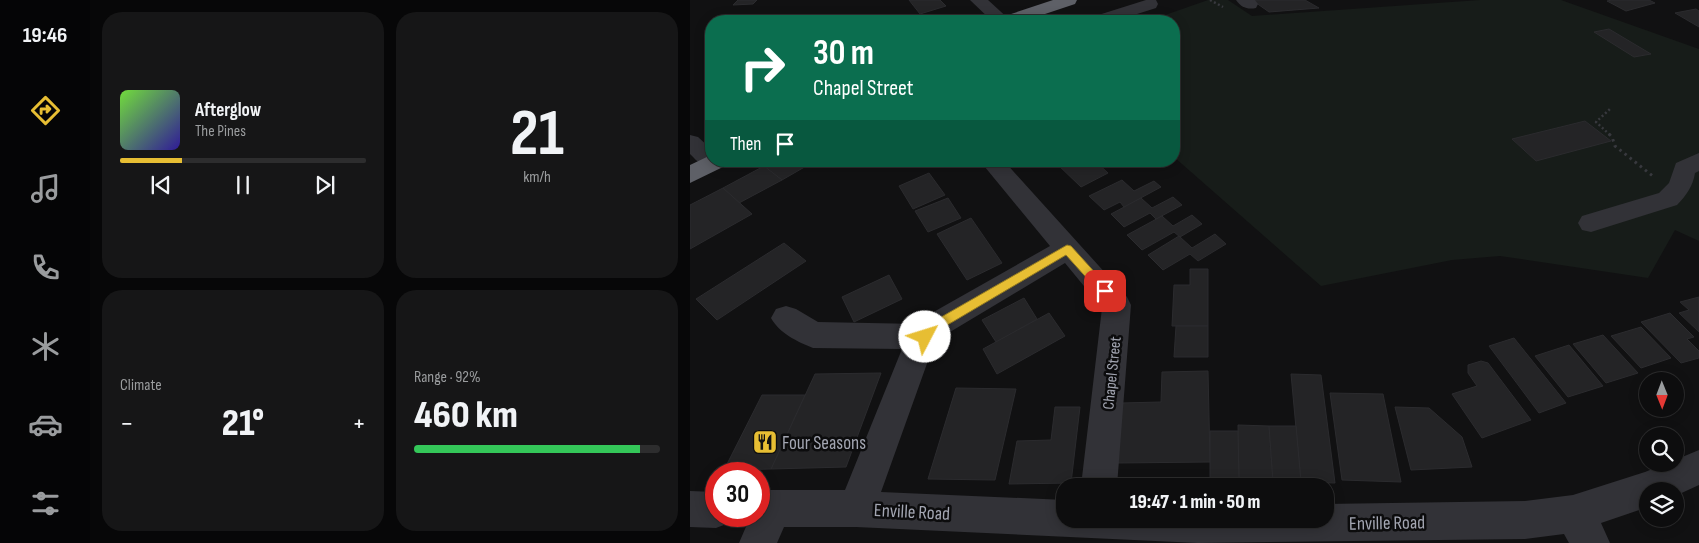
<!DOCTYPE html>
<meta charset="utf-8">
<style>
:root{--surface:#0d0d0e;--page:#161617;--text:#f1f3f6;--muted:#9a9c9e;--line:#2d2d2e;--accent:#e7be33}
body{margin:0;font-family:"Sofia Sans Condensed",sans-serif;background:var(--page);color:var(--text);height:100vh;display:flex;flex-direction:column;font-size:19px;white-space:nowrap}
*{box-sizing:border-box;margin:0}
p{font-size:16px;color:var(--muted)}
.icon{flex:none;width:28px;height:28px;fill:none;stroke:currentColor;stroke-width:2;stroke-linecap:round;stroke-linejoin:round}
.map{position:relative;flex:1;overflow:hidden}
.sheet{display:flex;flex-direction:column;gap:12px;padding:12px;background:#070708;width:600px}
.sheet>*{flex:none}
.banner{position:absolute;left:15px;top:15px;width:475px;height:152px;border-radius:20px;box-shadow:0 2px 12px #0003,0 0 0 1px var(--line);background:#0b6e4f;color:#fff;overflow:hidden}
.needle{width:32px;rotate:179deg}
.buttons{position:absolute;left:949px;top:372px;display:grid;gap:10px}
.buttons a{display:grid;place-items:center;width:45px;height:45px;border-radius:50%;background:var(--surface);box-shadow:0 2px 12px #0003,0 0 0 1px var(--line);font-size:25px}
.speed{position:absolute;left:15px;top:462px;display:flex;gap:10px;font-size:25px;font-weight:700;text-align:center}
.speed>*{display:grid;place-content:center;width:65px;height:65px;border-radius:50%;background:var(--surface);box-shadow:0 2px 12px #0003,0 0 0 1px var(--line);line-height:1}
.speed .limit{border:8px solid #d22;background:#fff;color:#111}
.pin{position:absolute;display:grid;place-items:center;width:42px;height:42px;color:#fff;margin:-21px;border-radius:10px;box-shadow:0 2px 8px #0006}
.me{position:absolute;width:55px;margin:-28px;rotate:50deg;stroke-linejoin:round;filter:drop-shadow(0 0 4px #0008)}
.turn{display:flex;align-items:center;gap:18px;height:105px;padding:0 25px;font-size:22px}
.turn .icon{width:65px;height:65px;stroke-width:2.5}
.turn b{display:block;font-size:35px;line-height:42px}
.then{display:flex;align-items:center;height:48px;padding:0 25px;background:#0003;gap:10px;font-size:19px}
.big{font-size:38px;font-weight:800;line-height:1.1}
.sheet .tile{flex:1;display:flex;flex-direction:column;justify-content:center;gap:8px;min-width:0;padding:0 18px;border-radius:20px;background:var(--page)}
.sheet .dial{align-items:center;gap:0}
.dial b{font-size:65px;line-height:1}
.song{display:flex;align-items:center;gap:15px}
.cover{width:60px;height:60px;border-radius:8px;background:linear-gradient(135deg,hsl(100 70% 55%),hsl(250 70% 35%))}
.played{height:5px;border-radius:2px;background:linear-gradient(90deg,var(--accent) 25%,var(--line) 25%)}
.keys{display:flex;justify-content:space-around;direction:ltr}
.heat{display:flex;justify-content:space-between;align-items:center;font-size:28px;direction:ltr}
.charge{height:8px;border-radius:4px;background:linear-gradient(90deg,#34c759 92%,var(--line) 0)}
.sheet .tiles{flex:1;display:grid;gap:12px;grid-template-columns:repeat(2,1fr)}
.trip{position:absolute;left:366px;top:478px;width:278px;height:50px;border-radius:20px;background:var(--surface);box-shadow:0 2px 12px #0003,0 0 0 1px var(--line);font-weight:800;line-height:50px;text-align:center}
main{display:flex;flex:1;min-height:0}
.tab-bar{display:flex;flex-direction:column;width:90px;justify-content:space-around;align-items:center;background:#050506;color:var(--muted)}
.tab-bar .icon{width:35px;height:35px}
.tab-bar .selected{color:var(--accent)}
.tab-bar b{font-size:22px;color:var(--text)}
.map>svg:first-child{display:block}
.green{fill:#171c19}
.building{fill:#242426;stroke:#2b2b2e}
.lines{fill:none;stroke-linecap:round;stroke-linejoin:round}
.path-far1{stroke:#38393e;stroke-width:2.5;stroke-dasharray:2 2.5;stroke-linecap:butt}
.path{stroke:#38393e;stroke-width:3;stroke-dasharray:2.5 4;stroke-linecap:butt}
.minor{fill:#323237;fill-rule:evenodd}
.highway{fill:#5e6067;fill-rule:evenodd}
.route{fill:#e7be33;stroke:#967c21}
.labels{text-anchor:middle;stroke-width:5;stroke-linejoin:round;paint-order:stroke}
.street-label{font-size:16px;fill:#a3a6b2;stroke:#0c0c0d}
.near-poi-label{font-size:19px;fill:#a3a6b2;stroke:#0c0c0d;text-anchor:start}
.near-street-label{font-size:19px;fill:#a3a6b2;stroke:#0c0c0d}
</style>
<main>
<nav class="tab-bar">
<b>19:46</b>
<svg class="icon selected" aria-label="directions" viewBox="0 0 24 24"><path d="M12 3l9 9-9 9-9-9zM9 14v-3h6M13 9l2 2-2 2"/></svg>
<svg class="icon" aria-label="music" viewBox="0 0 24 24"><path d="M9 18V5l10-2v13"/><circle cx="6" cy="18" r="3"/><circle cx="16" cy="16" r="3"/></svg>
<svg class="icon" aria-label="phone" viewBox="0 0 24 24"><path d="M5 4h4l2 5-3 2q2 4 5 5l2-3 5 2v4C11 20 4 13 5 4z"/></svg>
<svg class="icon" aria-label="climate" viewBox="0 0 24 24"><path d="M12 3v18M4 7l16 10M4 17L20 7"/></svg>
<svg class="icon" aria-label="car" viewBox="0 0 24 24"><path d="M5 17H2v-5l4-1 3-4h7l3 4 3 1v5h-3M9 17h6M6 11h13"/><circle cx="7" cy="17" r="2"/><circle cx="17" cy="17" r="2"/></svg>
<svg class="icon" aria-label="filters" viewBox="0 0 24 24"><path d="M4 7h16M4 17h16"/><circle cx="9" cy="7" r="2"/><circle cx="15" cy="17" r="2"/></svg>
</nav>
<section class="sheet">
<div class="tiles">
<div class="tile">
<div class="song"><i class="cover"></i><div><b>Afterglow</b><p>The Pines</p></div></div>
<div class="played"></div>
<div class="keys"><svg class="icon" aria-label="previous" viewBox="0 0 24 24"><path d="M18 5L8 12l10 7zM5 5v14"/></svg><svg class="icon" aria-label="pause" viewBox="0 0 24 24"><path d="M8 5v14M16 5v14"/></svg><svg class="icon" aria-label="next" viewBox="0 0 24 24"><path d="M6 5l10 7-10 7zM19 5v14"/></svg></div>
</div>
<div class="tile dial"><b>21</b><p>km/h</p></div>
<div class="tile"><p>Climate</p>
<div class="heat"><a>−</a><b class="big">21°</b><a>+</a></div>
</div>
<div class="tile"><p>Range · 92%</p><b class="big">460 km</b><div class="charge"></div></div>
</div>
</section>
<div class="map">
<svg width="1009" height="543" viewBox="0 0 1009 543">
<rect width="100%" height="100%" fill="#111112"/>
<path class="green" d="M518 0H538L562 16 790 0H871L1009 49V241L985 230 958 278 810 256 762 260 631 286 484 157V21H458Z"/>
<g class="building">
<path d="M48 0H67L63 4 43 5Z"/>
<path d="M219 0H250L256 6 230 14Z"/>
<path d="M562 0H615L629 8 579 12Z"/>
<path d="M922 0H959L965 3 936 11 917 1Z"/>
<path d="M1006 9 1009 11V27L985 13Z"/>
<path d="M170 18H186L184 20H202L168 21Z"/>
<path d="M919 29 961 54 944 57 904 32Z"/>
<path d="M895 121 921 141 846 161 822 139Z"/>
<path d="M83 161H125L92 180 74 166Z"/>
<path d="M405 161 418 173 391 187 365 162Z"/>
<path d="M74 166 92 180 49 203 33 188Z"/>
<path d="M239 173 255 195 223 209 209 186Z"/>
<path d="M432 180 444 191 464 181 471 187 434 207 430 202 414 210 399 196Z"/>
<path d="M33 188 62 214 0 249V205Z"/>
<path d="M483 197 492 205 466 219 460 213 434 227 421 214 451 198 462 208Z"/>
<path d="M258 198 271 218 238 232 225 211Z"/>
<path d="M502 215 512 224 490 237 484 232 452 250 437 235 472 216 483 226Z"/>
<path d="M281 218 312 263 277 280 247 234Z"/>
<path d="M525 234 536 244 508 261 500 254 473 270 458 255 489 236 502 248Z"/>
<path d="M94 243 116 261 27 320 6 299Z"/>
<path d="M500 269H518V326H482L484 285H500Z"/>
<path d="M199 275 212 299 164 322 152 297Z"/>
<path d="M1009 297V332L989 313 999 310 990 302Z"/>
<path d="M334 298 347 319 306 342 292 320Z"/>
<path d="M359 313 375 336 307 374 293 349Z"/>
<path d="M980 313 1004 337 997 339 1009 351V358L991 363 951 322Z"/>
<path d="M486 326H518V357H484Z"/>
<path d="M951 327 981 358 951 368 921 336Z"/>
<path d="M913 335 948 373 916 383 883 344Z"/>
<path d="M824 338 876 403 849 413 799 346Z"/>
<path d="M879 345 913 386 878 397 845 356Z"/>
<path d="M791 361 798 363 841 420 792 438 762 394 787 386 778 373V365Z"/>
<path d="M518 371 520 462 426 463 431 403 471 402 472 372Z"/>
<path d="M191 373 156 467 81 469 125 374Z"/>
<path d="M601 374 631 375 645 483 611 482Z"/>
<path d="M266 388 326 389 305 480 238 479Z"/>
<path d="M640 393 693 394 711 482 652 480Z"/>
<path d="M72 395H115L81 469 34 470Z"/>
<path d="M365 407H390L381 483 319 484 327 441 361 440Z"/>
<path d="M705 407 739 408 772 437 782 467 721 470Z"/>
<path d="M548 425 579 426 583 481H549Z"/>
<path d="M579 426H606L611 482 583 481Z"/>
<path d="M520 431H548L549 481 520 479Z"/>
</g>
<g class="lines">
<g class="path-far1">
<path d="M520 0 533 7"/>
<path d="M920 135 906 122 920 109"/>
</g>
<path class="path" d="M919 134 922 137 925 146 964 177"/>
<g class="minor">
<path d="M280 0H298L321 21H302Z"/>
<path d="M456 0H466L468 4 466 8 425 21H399L402 17Z"/>
<path d="M546 0H565L568 4 566 8C557 10 551 7 546 0Z"/>
<path d="M0 135 8 137 21 149V161H32L29 166C15 170 10 164 0 154Z"/>
<path d="M1009 153V171L1005 173C1003 186 996 196 987 205L901 232 892 230 888 223 892 216 969 193 979 183 986 163Z"/>
<path d="M290 161H314L437 297 441 305 427 486H391L412 308 375 263 260 332 246 346 239 358 191 492 375 500V519H635V504L835 501 883 495 955 472 975 464H985V460L1009 450V485L985 496V491H958V507L911 523 920 543H879L874 534 835 539 508 543 166 527H94L87 543H49L58 522 54 516H69V490H155L212 349 123 348C108 342 89 333 81 318L86 309 96 306 106 309 128 322 229 324 240 314 360 246Z"/>
<path d="M0 491 26 492V516H42L39 523 26 528 0 527Z"/>
</g>
<g class="highway">
<path d="M363 0H387L385 4 334 21H309L312 17Z"/>
<path d="M21 155V161H38L35 166 0 183V165Z"/>
</g>
</g>
<path class="route" d="M377 245 381 246 419 288 421 291 419 294H411L376 255 254 327C248 333 241 344 231 340L229 337 246 320Z"/>
<defs>
<symbol id="restaurant-square" viewBox="-11 -11 22 22"><rect x="-9" y="-9" width="18" height="18" rx="4" fill="#e7be33" stroke="#0c0c0d"/><path d="M-5-6h1v4h1v-4h1v4h1v-4h1v5L-1.5 .5V6h-2V.5L-5-1ZM5-6V6H3V1.5H1.5Q1.5-4 5-6Z" fill="#111"/></symbol>
</defs>
<g fill-rule="evenodd">
<use href="#restaurant-square" x="61" y="428" width="28" height="28"/>
</g>
<g class="labels">
<g class="street-label">
<text transform="translate(421 373) rotate(-84)" y="6">Chapel Street</text>
</g>
<g class="near-poi-label">
<text x="92" y="449">Four Seasons</text>
</g>
<g class="near-street-label">
<text transform="translate(222 511) rotate(3)" y="7">Enville Road</text>
<text transform="translate(697 522) rotate(-1)" y="7">Enville Road</text>
</g>
</g>
</svg>
<div class="buttons">
<a><svg class="needle" viewBox="-14 -14 28 28"><path d="M0-13l5 13h-10z" fill="#e53935"/><path d="M0 13l5-13h-10z" fill="#9a9c9e"/></svg></a>
<a><svg class="icon" aria-label="search" viewBox="0 0 24 24"><circle cx="10" cy="10" r="6"/><path d="M15 15l6 6"/></svg></a>
<a><svg class="icon" aria-label="layers" viewBox="0 0 24 24"><path d="M12 4l9 5-9 5-9-5zM3 14l9 5 9-5"/></svg></a>
</div>
<div class="speed"><div class="limit">30</div></div>
<div class="pin" style="left:415px;top:291px;background:#d93025"><svg class="icon" aria-label="arrive" viewBox="0 0 24 24"><path d="M6 21V4h12l-3 4 3 4H6"/></svg></div>
<svg class="me" style="left:235px;top:337px" viewBox="-20 -20 40 40"><circle r="19" fill="#fff"/><path d="M0-13L10 11 0 6-10 11z" fill="#e7be33"/></svg>
<div class="trip">19:47 · 1 min · 50 m</div>
<div class="banner">
<div class="turn"><svg class="icon" aria-label="right" viewBox="0 0 24 24"><path d="M7 20v-9h11M14 6l5 5-5 5"/></svg><div><b>30 m</b>Chapel Street</div></div>
<div class="then">Then<svg class="icon" aria-label="arrive" viewBox="0 0 24 24"><path d="M6 21V4h12l-3 4 3 4H6"/></svg></div>
</div>
</div>
</main>
